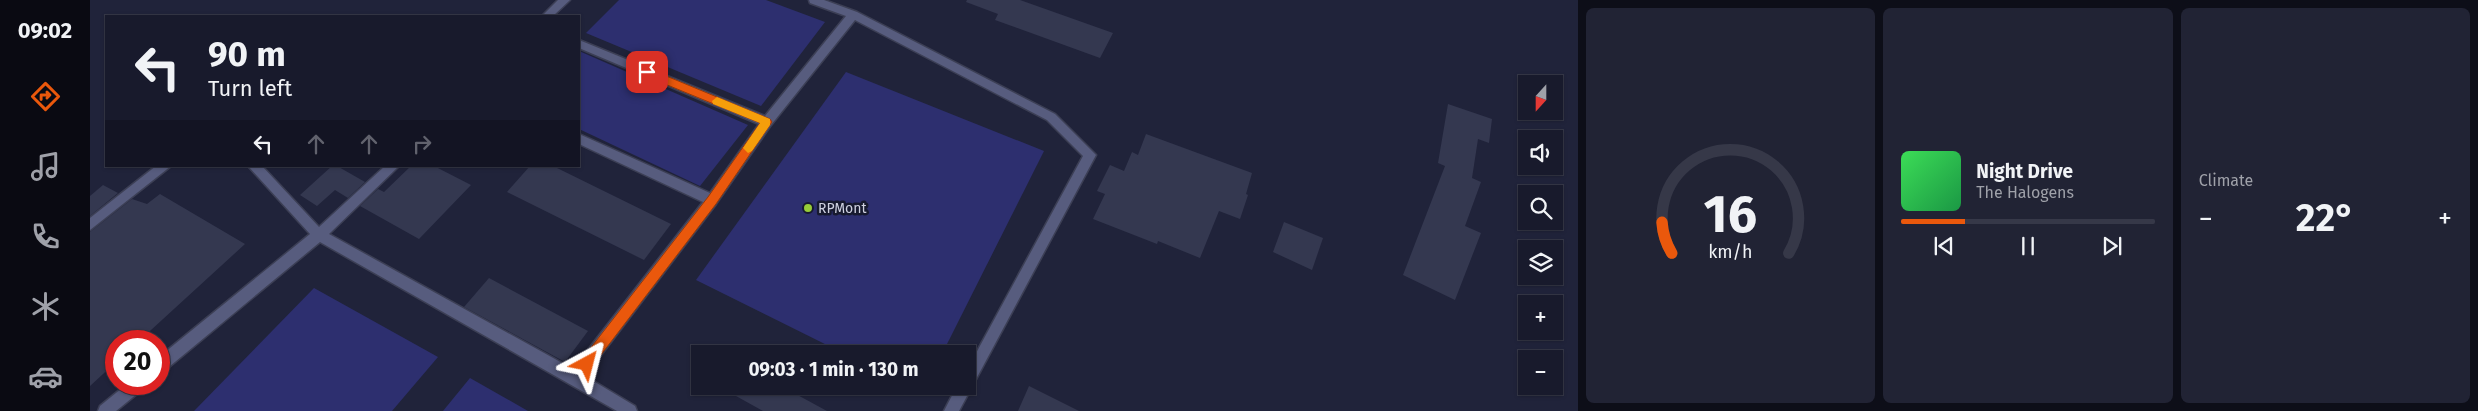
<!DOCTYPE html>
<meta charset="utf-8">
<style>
:root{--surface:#181a2c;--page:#212334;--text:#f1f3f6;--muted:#9fa1a9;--line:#363848;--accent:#ea580c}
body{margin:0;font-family:"Fira Sans",sans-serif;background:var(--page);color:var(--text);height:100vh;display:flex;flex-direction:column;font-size:19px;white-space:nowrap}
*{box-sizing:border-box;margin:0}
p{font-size:16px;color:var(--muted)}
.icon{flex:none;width:28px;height:28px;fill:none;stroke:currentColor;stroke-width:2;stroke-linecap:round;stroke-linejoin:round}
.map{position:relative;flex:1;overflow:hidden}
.details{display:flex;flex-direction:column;gap:8px;padding:8px;background:#0d0e18;width:900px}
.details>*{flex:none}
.guide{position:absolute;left:15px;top:15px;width:475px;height:152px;border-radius:0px;box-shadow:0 1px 4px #0004,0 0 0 1px var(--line);background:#181a2c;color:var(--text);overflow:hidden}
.needle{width:32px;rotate:201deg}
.controls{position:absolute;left:1428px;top:75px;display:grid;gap:10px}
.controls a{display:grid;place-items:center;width:45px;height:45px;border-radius:0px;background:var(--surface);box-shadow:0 1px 4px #0004,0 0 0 1px var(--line);font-size:25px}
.speed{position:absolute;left:15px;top:330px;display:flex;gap:10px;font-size:25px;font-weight:700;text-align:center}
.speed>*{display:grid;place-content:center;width:65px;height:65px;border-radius:50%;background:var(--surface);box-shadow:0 1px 4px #0004,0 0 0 1px var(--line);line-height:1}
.speed .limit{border:8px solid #d22;background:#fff;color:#111}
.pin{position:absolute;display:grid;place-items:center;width:42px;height:42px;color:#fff;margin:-21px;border-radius:10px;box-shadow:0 2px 8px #0006}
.me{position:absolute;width:55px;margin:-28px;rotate:38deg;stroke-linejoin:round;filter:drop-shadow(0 0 4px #0008)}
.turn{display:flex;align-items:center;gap:18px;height:105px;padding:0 20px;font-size:22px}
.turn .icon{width:65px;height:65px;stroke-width:2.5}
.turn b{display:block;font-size:35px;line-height:42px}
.lanes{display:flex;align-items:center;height:48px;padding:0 20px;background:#0003;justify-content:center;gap:25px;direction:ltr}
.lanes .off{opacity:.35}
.big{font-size:38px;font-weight:700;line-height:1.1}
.details .widget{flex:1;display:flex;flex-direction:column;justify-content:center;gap:8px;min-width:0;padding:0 18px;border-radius:8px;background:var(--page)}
.details .dial{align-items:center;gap:0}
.dial svg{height:130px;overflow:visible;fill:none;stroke:var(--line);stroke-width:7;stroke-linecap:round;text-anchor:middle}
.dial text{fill:var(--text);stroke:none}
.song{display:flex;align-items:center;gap:15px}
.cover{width:60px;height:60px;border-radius:8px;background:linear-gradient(135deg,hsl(130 70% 55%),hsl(140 70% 35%))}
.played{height:5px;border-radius:2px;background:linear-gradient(90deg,var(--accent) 25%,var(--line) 25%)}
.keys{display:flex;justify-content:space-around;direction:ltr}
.heat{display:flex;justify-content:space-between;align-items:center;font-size:28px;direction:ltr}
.details .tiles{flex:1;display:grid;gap:8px;grid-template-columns:repeat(3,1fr)}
.trip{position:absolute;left:601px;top:345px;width:285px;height:50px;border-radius:0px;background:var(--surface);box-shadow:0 1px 4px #0004,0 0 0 1px var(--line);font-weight:700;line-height:50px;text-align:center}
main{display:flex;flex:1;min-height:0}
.tab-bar{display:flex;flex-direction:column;width:90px;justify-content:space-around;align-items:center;background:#0a0a12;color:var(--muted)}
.tab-bar .icon{width:35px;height:35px}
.tab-bar .on{color:var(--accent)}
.tab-bar b{font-size:22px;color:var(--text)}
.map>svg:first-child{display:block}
.green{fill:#2d2f6f}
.building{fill:#343850}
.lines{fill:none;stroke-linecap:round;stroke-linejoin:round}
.minor-casing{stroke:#3c3f55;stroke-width:3}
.minor{fill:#575c7e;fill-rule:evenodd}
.route{fill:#ea580c;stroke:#983908}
.slow{fill:#f59e0b}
.poi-dot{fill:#97cc38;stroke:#171a2f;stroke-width:2}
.labels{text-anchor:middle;stroke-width:5;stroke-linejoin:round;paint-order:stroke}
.poi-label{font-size:14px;fill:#ced1e0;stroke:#171a2f;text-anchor:start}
</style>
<main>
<nav class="tab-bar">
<b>09:02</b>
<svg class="icon on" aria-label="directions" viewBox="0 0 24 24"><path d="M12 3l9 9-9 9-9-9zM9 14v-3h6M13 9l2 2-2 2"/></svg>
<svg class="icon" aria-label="music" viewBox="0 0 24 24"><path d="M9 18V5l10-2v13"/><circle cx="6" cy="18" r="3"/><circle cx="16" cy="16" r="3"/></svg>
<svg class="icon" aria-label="phone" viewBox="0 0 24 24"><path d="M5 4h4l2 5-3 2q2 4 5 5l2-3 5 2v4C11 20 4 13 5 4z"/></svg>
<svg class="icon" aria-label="climate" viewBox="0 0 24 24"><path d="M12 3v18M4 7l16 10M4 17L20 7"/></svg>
<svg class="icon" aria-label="car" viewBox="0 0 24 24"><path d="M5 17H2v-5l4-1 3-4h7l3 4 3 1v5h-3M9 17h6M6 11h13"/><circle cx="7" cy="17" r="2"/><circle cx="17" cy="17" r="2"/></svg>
</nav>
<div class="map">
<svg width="1488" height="411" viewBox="0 0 1488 411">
<rect width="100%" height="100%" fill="#20233a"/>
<g class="green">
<path d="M529 0H676L735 22 671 106 496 33Z"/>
<path d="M489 51 658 125 610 186 489 129Z"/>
<path d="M756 72 954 151 852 354H755L606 280Z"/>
<path d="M224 288 348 357 302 411H104Z"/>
<path d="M380 378 438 411H353Z"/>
</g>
<g class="building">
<path d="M877 0H930L1023 33 1010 58 905 20 908 14 876 2Z"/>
<path d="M1358 104 1402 119 1399 143 1388 139 1382 178 1391 182 1375 226 1391 233 1365 300 1313 275 1355 166 1348 163Z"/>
<path d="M1056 134 1162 173 1156 194 1158 195 1150 219 1129 211 1110 258 1068 241 1067 244 1003 219 1015 194 1007 191 1020 165 1034 171 1042 152 1048 155Z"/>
<path d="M242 166H247L275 182 258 198 245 190 227 206 210 195Z"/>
<path d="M321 166H344L381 185 329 239 270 206 288 189 294 192Z"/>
<path d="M440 166H463L581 224 554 260 417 192Z"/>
<path d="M13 185 28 193 0 216V196Z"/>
<path d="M70 194 155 244 49 341H26V362L0 386V232L42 199 57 204Z"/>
<path d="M1194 222 1233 238 1222 270 1183 252Z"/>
<path d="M399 278 498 331 475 362 374 307Z"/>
<path d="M628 386H691L737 411H673Z"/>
<path d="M939 386 989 411H928Z"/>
</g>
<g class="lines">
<defs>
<g id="minor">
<path d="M468 0H480L463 16H452Z"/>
<path d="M719 0H734L767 12 965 114 1006 155 869 411H854L867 386H878V368L993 156 957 120 765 20 681 125 626 204 495 376 545 406 547 411H527L230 242 74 371 69 373V357L220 234 158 166H172L229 227 295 166H309L239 234 483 369 613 202 489 144V134L620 193 669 124 489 48V40L675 116 756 16 720 3Z"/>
<path d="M66 166H81L0 230V218Z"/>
<path d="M37 384H55L53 389 26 411H8L10 406Z"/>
</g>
</defs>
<use href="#minor" class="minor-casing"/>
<use href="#minor" class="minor"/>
</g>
<path class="route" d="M557 68 680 119 682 122 626 204 501 368 497 370 492 368 490 364 492 359 618 197 670 123 553 75 552 72Z"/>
<path class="slow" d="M627 97 680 119V125L662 151 658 153 653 148 670 123 623 104 622 101Z"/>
<circle class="poi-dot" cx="718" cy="208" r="5"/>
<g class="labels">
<g class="poi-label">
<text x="728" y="213">RPMont</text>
</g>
</g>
</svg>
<div class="controls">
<a><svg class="needle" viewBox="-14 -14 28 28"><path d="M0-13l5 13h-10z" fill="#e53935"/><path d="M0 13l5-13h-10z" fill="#9fa1a9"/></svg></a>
<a><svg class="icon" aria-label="sound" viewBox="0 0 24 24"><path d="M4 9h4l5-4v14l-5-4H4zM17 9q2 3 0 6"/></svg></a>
<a><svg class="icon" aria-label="search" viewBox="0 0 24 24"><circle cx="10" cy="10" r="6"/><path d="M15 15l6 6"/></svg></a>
<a><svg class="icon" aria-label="layers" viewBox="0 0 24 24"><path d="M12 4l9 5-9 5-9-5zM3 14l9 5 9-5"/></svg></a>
<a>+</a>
<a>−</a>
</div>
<div class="speed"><div class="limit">20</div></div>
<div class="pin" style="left:557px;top:72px;background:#d93025"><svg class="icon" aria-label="arrive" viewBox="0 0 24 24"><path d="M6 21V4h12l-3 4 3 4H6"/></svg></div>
<svg class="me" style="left:497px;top:364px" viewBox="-20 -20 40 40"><path d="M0-17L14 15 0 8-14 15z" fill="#ea580c" stroke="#fff" stroke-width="4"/></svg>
<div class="trip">09:03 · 1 min · 130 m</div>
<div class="guide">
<div class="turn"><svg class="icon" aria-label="left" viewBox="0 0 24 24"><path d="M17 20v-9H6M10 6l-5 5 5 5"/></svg><div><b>90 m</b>Turn left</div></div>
<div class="lanes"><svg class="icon" aria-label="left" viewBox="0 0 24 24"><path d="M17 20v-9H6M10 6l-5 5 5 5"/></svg><svg class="icon off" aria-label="ahead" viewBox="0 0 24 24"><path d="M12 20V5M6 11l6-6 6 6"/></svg><svg class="icon off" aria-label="ahead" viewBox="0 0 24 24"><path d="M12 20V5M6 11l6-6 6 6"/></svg><svg class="icon off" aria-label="right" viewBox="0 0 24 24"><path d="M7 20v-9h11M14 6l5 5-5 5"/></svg></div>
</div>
</div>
<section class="details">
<div class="tiles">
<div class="widget dial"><svg viewBox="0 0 100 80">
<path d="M14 69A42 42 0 1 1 86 69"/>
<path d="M14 69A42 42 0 0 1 8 50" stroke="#ea580c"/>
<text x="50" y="56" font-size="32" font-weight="700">16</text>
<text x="50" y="72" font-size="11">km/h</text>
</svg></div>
<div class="widget">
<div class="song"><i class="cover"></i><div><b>Night Drive</b><p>The Halogens</p></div></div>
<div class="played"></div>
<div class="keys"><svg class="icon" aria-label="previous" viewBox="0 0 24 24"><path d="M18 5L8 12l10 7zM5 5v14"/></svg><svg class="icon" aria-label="pause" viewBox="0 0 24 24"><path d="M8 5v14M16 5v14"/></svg><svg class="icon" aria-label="next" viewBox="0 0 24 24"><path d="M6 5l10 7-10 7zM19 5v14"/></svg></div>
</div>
<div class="widget"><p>Climate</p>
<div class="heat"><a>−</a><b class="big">22°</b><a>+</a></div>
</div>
</div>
</section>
</main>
